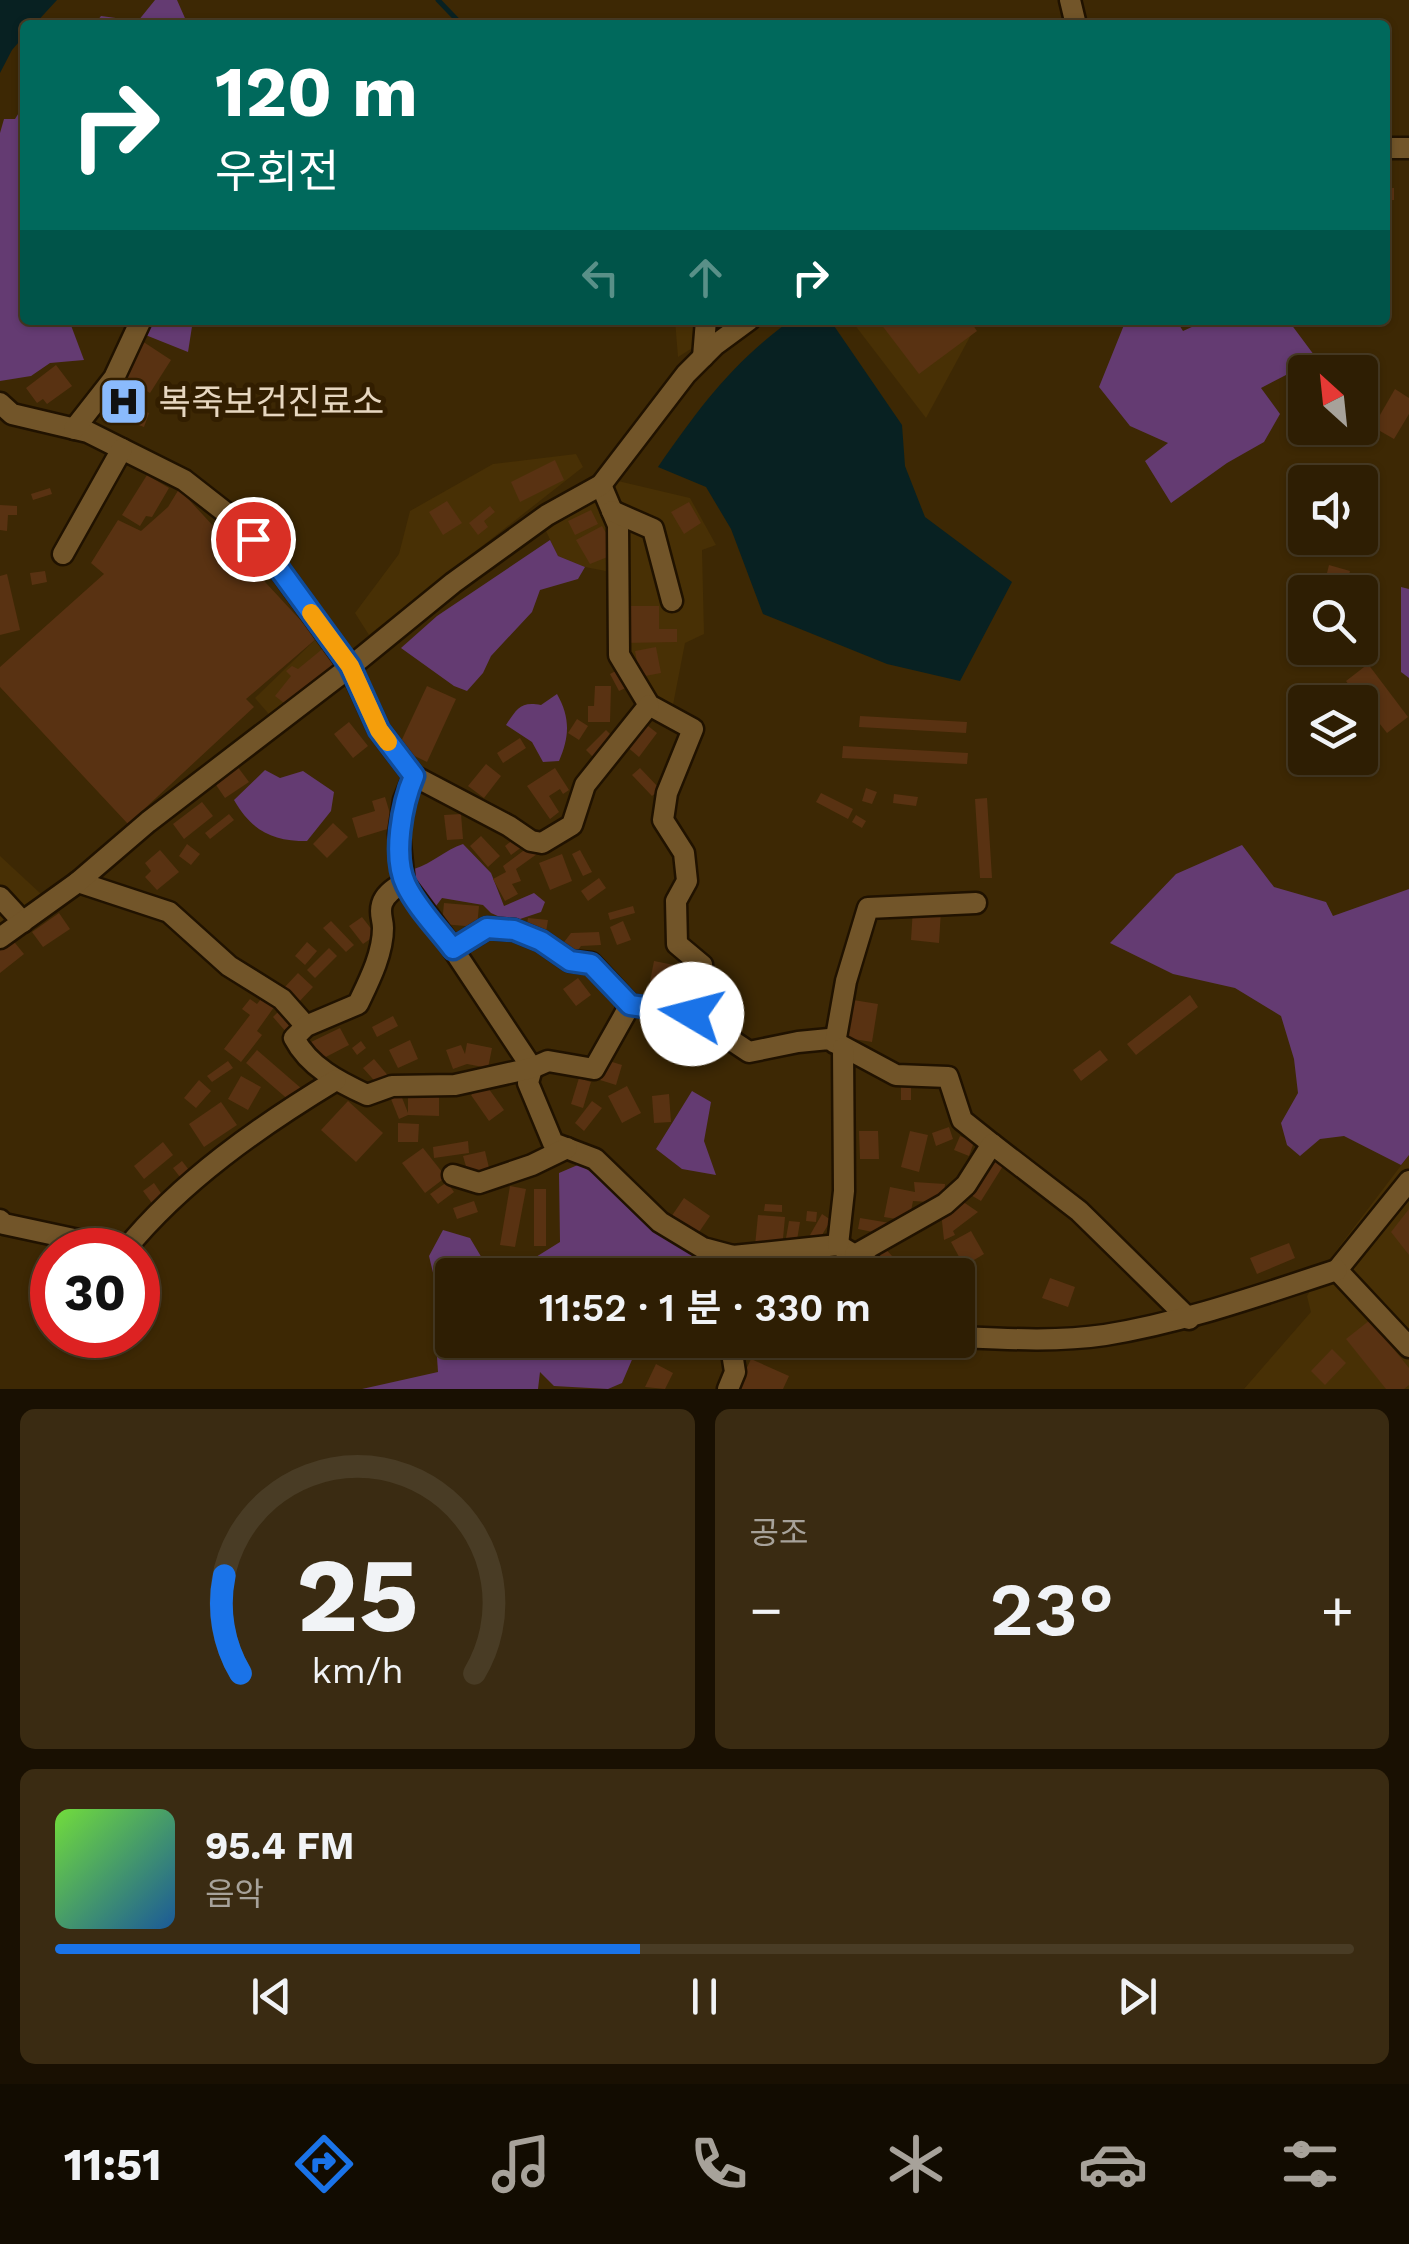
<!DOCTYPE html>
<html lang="ko">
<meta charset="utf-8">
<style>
:root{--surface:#2e1e03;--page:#3a2b12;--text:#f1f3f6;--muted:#a7a29a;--line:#493c25;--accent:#1a73e8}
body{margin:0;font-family:"Work Sans","Noto Sans KR",sans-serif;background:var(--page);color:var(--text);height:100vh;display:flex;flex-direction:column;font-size:38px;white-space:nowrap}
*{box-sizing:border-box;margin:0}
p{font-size:32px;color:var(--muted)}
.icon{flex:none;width:55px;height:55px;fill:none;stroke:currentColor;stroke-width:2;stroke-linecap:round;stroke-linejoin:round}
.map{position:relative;height:1389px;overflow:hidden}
.drawer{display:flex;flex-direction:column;gap:20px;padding:20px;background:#191002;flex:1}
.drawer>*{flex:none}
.hud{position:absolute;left:20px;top:20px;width:1370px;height:305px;border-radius:10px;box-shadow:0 2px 8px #0004,0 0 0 2px var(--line);background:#00695c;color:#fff;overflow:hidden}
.needle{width:65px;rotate:333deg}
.buttons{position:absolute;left:1288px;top:355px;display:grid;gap:20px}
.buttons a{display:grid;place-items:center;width:90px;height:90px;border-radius:10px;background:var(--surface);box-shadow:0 2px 8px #0004,0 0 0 2px var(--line);font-size:50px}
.speed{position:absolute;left:30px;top:1228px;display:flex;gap:20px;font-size:50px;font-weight:700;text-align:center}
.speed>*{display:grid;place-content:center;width:130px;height:130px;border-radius:50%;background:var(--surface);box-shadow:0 2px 8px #0004,0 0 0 2px var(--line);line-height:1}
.speed .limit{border:15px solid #d22;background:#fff;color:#111}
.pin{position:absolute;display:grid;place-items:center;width:85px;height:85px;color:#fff;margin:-42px;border:5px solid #fff;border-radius:50%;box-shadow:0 2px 10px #0007}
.me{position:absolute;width:110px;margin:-55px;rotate:278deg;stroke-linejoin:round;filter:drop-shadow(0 0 8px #0008)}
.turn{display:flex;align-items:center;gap:35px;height:210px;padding:0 30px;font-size:45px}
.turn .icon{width:130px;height:130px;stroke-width:2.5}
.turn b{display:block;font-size:70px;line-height:85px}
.lanes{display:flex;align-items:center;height:95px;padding:0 30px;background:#0003;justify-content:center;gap:50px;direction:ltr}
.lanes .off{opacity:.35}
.big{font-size:75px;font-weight:600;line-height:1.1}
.drawer .widget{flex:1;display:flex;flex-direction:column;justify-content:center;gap:15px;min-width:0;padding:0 35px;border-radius:15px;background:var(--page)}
.drawer .dial{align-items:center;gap:0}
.dial svg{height:260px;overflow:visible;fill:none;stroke:var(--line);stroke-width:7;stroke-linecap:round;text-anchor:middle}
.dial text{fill:var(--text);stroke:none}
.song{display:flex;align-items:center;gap:30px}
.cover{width:120px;height:120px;border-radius:15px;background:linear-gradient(135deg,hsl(100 70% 55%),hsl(210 70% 35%))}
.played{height:10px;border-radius:5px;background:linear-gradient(90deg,var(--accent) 45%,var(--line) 45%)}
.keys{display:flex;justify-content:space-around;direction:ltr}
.heat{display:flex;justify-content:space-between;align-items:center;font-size:55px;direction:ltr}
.drawer .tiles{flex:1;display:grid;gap:20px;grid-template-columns:1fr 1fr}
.widget:last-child{grid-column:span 2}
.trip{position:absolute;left:435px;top:1258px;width:540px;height:100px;border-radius:10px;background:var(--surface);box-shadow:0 2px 8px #0004,0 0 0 2px var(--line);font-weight:600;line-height:100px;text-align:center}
.menu{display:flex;height:160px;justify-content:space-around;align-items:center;background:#120c01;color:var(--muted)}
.menu .icon{width:70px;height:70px}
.menu .on{color:var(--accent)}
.menu b{font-size:45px;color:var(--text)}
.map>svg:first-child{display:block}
.built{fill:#483005}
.green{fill:#643b72}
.water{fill:#082122}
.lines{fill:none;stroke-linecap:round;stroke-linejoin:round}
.stream{stroke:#082122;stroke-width:5}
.building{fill:#593212}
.minor-casing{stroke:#201200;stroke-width:25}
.minor{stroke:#725529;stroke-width:20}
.route-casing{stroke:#114b97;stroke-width:25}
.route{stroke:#1a73e8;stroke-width:18}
.slow{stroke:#f59e0b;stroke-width:18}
.labels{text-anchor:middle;stroke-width:10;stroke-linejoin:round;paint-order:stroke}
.poi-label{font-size:35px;fill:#e7d7c0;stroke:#321e00;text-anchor:start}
</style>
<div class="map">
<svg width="1409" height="1389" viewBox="0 0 1409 1389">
<rect width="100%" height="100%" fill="#3d2804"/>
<g class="built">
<path d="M675 320H737L678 357Z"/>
<path d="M851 320H979L926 418Z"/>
<path d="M576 454 583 467 369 635 355 613 399 554 410 511 493 464Z"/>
<path d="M618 481 690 498 716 545 702 550 704 634 685 643 672 710 650 699 624 654 614 526 611 572 585 567 558 556 544 527Z"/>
<path d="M317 638 343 666 274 720 255 698Z"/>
<path d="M0 856 41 894 0 924Z"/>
<path d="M1409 1155V1389H1244L1311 1312 1307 1296 1326 1264Z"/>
</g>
<g class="green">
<path d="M155 0H177L188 25H94L101 16 138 21Z"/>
<path d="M25 103V320H69L84 360 50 363 31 376 0 381V133L4 119H15Z"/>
<path d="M144 320H193L188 352 143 334Z"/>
<path d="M1126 320H1176L1183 331 1207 320H1288L1317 359 1261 388 1280 414 1264 442 1227 463 1171 503 1145 461 1168 443 1130 426 1099 387Z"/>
<path d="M550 540 558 556 585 567 578 579 540 590 532 612 491 656 483 673 467 691 454 686 401 648 437 616Z"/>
<path d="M1401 587 1409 589V678L1401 672Z"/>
<path d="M557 694C570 717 570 736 559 761L543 762 532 742 506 725C517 709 520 701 541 705Z"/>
<path d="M265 770 280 778 303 771 334 792 331 811 307 841C272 841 252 831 234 800Z"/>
<path d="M463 844 491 873 504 906 534 893 545 902 541 912 511 922 491 913 483 905 442 898 436 906 427 903 410 883 414 869C433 863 445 850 463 844Z"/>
<path d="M1242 845 1274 887 1326 902 1333 916 1409 889V1155L1401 1165 1344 1136 1320 1139 1300 1156 1287 1145 1281 1123 1298 1093 1294 1059 1281 1016 1235 988 1173 974 1110 943 1176 874Z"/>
<path d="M692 1091 711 1102 704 1141 716 1175 682 1169 656 1149Z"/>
<path d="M580 1164 712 1262 714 1275H507L560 1242 559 1173Z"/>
<path d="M443 1230 470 1238 492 1275H452V1340H723L725 1357 688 1353 640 1341 622 1383 608 1389 554 1386 540 1372 538 1389H362L438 1372 436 1342 446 1327 429 1256Z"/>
</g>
<g class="water">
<path d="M0 0H57L34 25H25V35L12 50 0 73Z"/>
<path d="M791 320H830L902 425 905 466 925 517 1012 582 960 681 887 664 763 614 731 529 706 487 658 467C700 407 731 364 791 320Z"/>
</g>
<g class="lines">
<path class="stream" d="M438 0 462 25"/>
</g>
<g class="building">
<rect x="1385" y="188" width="9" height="12"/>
<path d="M886 320H969L977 331 919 374 881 324Z"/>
<path d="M142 341 171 360 150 393 121 375Z"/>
<path d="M1356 361 1373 385 1360 394V372H1339Z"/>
<path d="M56 365 72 386 47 404 43 399 37 403 26 388Z"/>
<path d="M1395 389 1409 398V414L1394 439 1373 427Z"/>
<path d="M139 409 149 413 144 427 133 423Z"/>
<path d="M555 460 564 480 520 502 511 482Z"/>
<path d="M147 475 169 488 152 517 146 516 140 526 122 515Z"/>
<path d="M50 488 52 494 33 500 31 494Z"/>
<path d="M179 489 317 638 246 699 254 707 128 824 0 687V667L104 574 91 563 118 520 141 531 168 507Z"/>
<path d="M447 501 462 523 443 535 429 512Z"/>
<path d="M689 502 701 523 684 534 671 512Z"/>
<path d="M0 505 17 506V515H8L7 531 0 530Z"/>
<path d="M490 506 495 512 484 521 488 527 478 535 469 523Z"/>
<path d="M591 510 598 524 575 535 568 521Z"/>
<path d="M602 526 609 538 607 551 610 556 590 564 576 540Z"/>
<path d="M248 542 272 568 263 576 239 550Z"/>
<path d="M1329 565 1350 571 1348 578 1327 573Z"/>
<path d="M45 571 47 582 32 585 30 573Z"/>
<path d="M7 574 20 630 0 635V576Z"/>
<path d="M1311 581 1336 583 1335 592H1310Z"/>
<path d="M624 606H659V629H677V642L624 643Z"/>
<path d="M326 646 340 663 310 684 289 707 275 696 291 676 286 671 292 666 298 669Z"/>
<path d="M656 647 661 673 640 677 635 651Z"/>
<path d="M1327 648H1359L1361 654 1334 664Z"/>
<path d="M1368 664 1408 717 1387 733 1346 681Z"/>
<path d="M621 668 630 686 619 691 610 674Z"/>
<path d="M427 686 456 699 427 762 398 748Z"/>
<path d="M595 686H611L610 722H588V706H594Z"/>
<path d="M860 716 967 722 966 733 859 727Z"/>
<path d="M577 719 588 726 579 740 568 733Z"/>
<path d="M349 722 368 746 353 758 334 734Z"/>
<path d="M643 722 657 733 639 757 625 745Z"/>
<path d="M606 730 615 739 595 759 586 750Z"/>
<path d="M520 738 526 748 503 763 497 753Z"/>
<path d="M843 746 968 753 967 764 842 758Z"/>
<path d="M486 764 501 776 484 798 468 786Z"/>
<path d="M237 766 249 782 225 798 214 782Z"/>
<path d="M555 768 569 790 563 794 560 789 549 796 559 812 550 819 527 786Z"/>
<path d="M640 768 660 789 652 796 632 775Z"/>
<path d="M866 788 877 792 872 804 862 801Z"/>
<path d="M821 793 853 809 848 819 816 802Z"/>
<path d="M894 794 918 797 916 806 893 803Z"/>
<path d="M385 797 394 827 358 838 352 818 375 811 372 801Z"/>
<path d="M987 798 992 878H980L975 799Z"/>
<path d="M202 802 213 816 184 839 173 824Z"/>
<path d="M229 814 234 820 210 839 205 833Z"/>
<path d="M461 814 463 839 447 840 444 815Z"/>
<path d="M856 815 866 821 862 828 852 822Z"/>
<path d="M333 823 348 837 327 858 313 844Z"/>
<path d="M519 835 526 844 511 855 505 846Z"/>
<path d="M481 836 500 856 488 867 470 846Z"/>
<path d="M187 844 200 854 191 865 179 856Z"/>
<path d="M531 845 537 854 516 869 521 881 512 884 518 894 505 901 493 879 506 872 503 866Z"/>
<path d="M160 850 179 872 157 890 145 877 151 871 145 863Z"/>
<path d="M580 850 592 872 583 876 572 854Z"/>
<path d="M562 854 572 881 550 890 539 863Z"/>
<path d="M599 878 606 888 588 901 581 891Z"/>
<path d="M444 903 479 906 477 927 442 924Z"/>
<path d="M633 906 635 913 610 920 608 913Z"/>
<path d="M913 908 941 910 939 943 911 940Z"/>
<path d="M59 913 70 929 43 947 32 932Z"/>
<path d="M362 917 376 935 363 944 349 926Z"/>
<path d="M528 918 548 920 546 932 526 930Z"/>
<path d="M331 921 354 945 346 952 323 928Z"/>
<path d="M623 921 631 940 617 945 610 927Z"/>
<path d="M599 932 601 945 581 946 572 958 558 950 571 933Z"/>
<path d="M11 938 24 954 0 973V947Z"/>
<path d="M307 942 317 951 305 965 295 956Z"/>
<path d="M329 948 337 956 315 978 307 970Z"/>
<path d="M654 961 679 966 673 996 648 992Z"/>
<path d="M298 973 313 987 297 1004 282 990Z"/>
<path d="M578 978 591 995 576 1006 563 989Z"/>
<path d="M265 994 277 1003 257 1031 262 1035 241 1062 224 1049 250 1015 242 1009 250 999 257 1004Z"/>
<path d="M1190 995 1198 1007 1136 1055 1127 1044Z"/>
<path d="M847 999 878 1004 872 1042 841 1037Z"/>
<path d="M283 1007 298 1023 287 1033 273 1017Z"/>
<path d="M393 1016 398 1026 377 1037 372 1027Z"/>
<path d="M340 1028 349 1045 320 1060 311 1042Z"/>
<path d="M410 1040 418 1059 398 1068 389 1050Z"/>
<path d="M361 1041 366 1048 357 1055 352 1048Z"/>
<path d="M467 1043 492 1048 488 1068 467 1064 453 1069 446 1050 461 1045 465 1054Z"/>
<path d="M257 1050 302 1089 291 1102 246 1063Z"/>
<path d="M1100 1050 1108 1060 1081 1081 1073 1070Z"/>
<path d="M374 1059 390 1078 380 1087 363 1068Z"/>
<path d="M606 1060 622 1065 616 1085 600 1080Z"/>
<path d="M228 1061 233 1068 212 1082 207 1076Z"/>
<path d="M241 1076 261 1087 248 1110 228 1099Z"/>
<path d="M579 1078 591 1082 583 1108 571 1104Z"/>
<path d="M199 1080 211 1091 196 1108 184 1098Z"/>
<path d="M486 1085 504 1110 489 1121 471 1095Z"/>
<rect x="901" y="1085" width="10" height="15"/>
<path d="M627 1086 641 1113 622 1123 608 1096Z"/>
<path d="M399 1090 408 1113V1092H439V1116L408 1115 399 1119 389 1094Z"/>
<path d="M669 1094 671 1122 654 1123 652 1096Z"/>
<path d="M348 1101 383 1133 356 1162 321 1130Z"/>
<path d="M592 1101 602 1108 584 1131 575 1123Z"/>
<path d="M221 1102 237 1125 204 1147 189 1124Z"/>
<path d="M398 1123 419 1124 418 1142H398Z"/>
<path d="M949 1127 953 1139 936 1146 932 1133Z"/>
<path d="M859 1131H878L879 1159H860Z"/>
<path d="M910 1131 928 1135 919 1172 901 1167Z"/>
<path d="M960 1136 974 1142 969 1156 954 1150Z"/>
<path d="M468 1141 469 1153 434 1158 433 1147Z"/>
<path d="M163 1142 173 1155 144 1179 134 1166Z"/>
<path d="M423 1148 446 1177 425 1193 402 1163Z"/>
<path d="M485 1151 490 1172 469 1177 463 1156Z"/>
<path d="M991 1158 1003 1166 981 1201 969 1194Z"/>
<path d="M182 1161 192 1174 183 1181 173 1168Z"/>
<path d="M447 1182 454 1192 438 1204 430 1194Z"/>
<path d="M914 1182 945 1184 943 1203 913 1201 909 1221 884 1217 890 1187 915 1192Z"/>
<path d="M154 1183 165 1199 154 1206 143 1191Z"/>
<path d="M510 1186 526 1189 515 1247 500 1245Z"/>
<rect x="534" y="1189" width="12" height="57"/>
<path d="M684 1198 710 1216 695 1238 669 1220Z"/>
<path d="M959 1199 978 1212 953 1231 955 1235 944 1240 941 1212Z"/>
<path d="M474 1201 478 1212 457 1219 453 1208Z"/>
<path d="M765 1204 782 1205V1212L764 1211Z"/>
<path d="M1409 1209V1255L1391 1232Z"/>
<path d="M807 1211 817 1212 816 1222 806 1221Z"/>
<path d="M822 1214 831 1220 819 1240 810 1235Z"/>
<path d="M758 1215 785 1217 782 1249 755 1246Z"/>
<path d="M860 1218 890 1223 888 1235 858 1229Z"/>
<path d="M789 1221 800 1222 796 1246 785 1244Z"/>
<path d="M971 1231 984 1254 964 1266 951 1242Z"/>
<path d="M1289 1243 1295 1258 1257 1274 1250 1258Z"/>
<path d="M883 1246 892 1256 883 1264 874 1254Z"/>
<path d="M809 1266 838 1268V1275H809Z"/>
<path d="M760 1268 786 1273V1275H758Z"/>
<path d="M1050 1278 1075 1287 1068 1307 1042 1298Z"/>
<path d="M1370 1320 1409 1368V1385L1404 1389H1386L1346 1339Z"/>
<path d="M1332 1349 1346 1363 1325 1385 1311 1371Z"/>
<path d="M751 1359 789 1376 783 1389H737Z"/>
<path d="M656 1364 673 1373 665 1389 645 1387Z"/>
</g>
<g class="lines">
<defs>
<g id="minor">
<path d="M1070 0 1076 25"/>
<path d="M1385 148H1409"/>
<path d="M703 357 706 320"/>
<path d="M0 403 12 414 88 432 184 480 234 519 272 559 350 667 379 730 414 776 404 800 399 834 404 883 453 949 532 1068 528 1083 553 1143 595 1159 660 1222 703 1248 733 1256 838 1245 888 1275"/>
<path d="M74 429 114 378 141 320"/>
<path d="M601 485 618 525 619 655 649 705 693 729 667 793 663 820 684 853 687 881 676 901 677 944 702 965 692 1014 749 1052 798 1042 829 1039 896 1075 948 1077 962 1120 992 1144"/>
<path d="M612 511 653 529 672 601"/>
<path d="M63 554 122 449"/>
<path d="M414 776 509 826 531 841 542 843 572 825 585 785 649 705"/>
<path d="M78 882 169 912 229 966 282 999 306 1026"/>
<path d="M404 883C394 888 385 894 382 904 379 914 383 919 383 928 383 954 369 981 358 1004L306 1026 294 1038C309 1067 339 1082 367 1095L392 1086 455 1085 532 1068 548 1061 594 1069 630 1005"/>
<path d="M0 897 23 922"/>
<path d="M0 938 78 882 148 822 350 667 453 583 547 515 601 485 686 374 715 345 749 320"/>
<path d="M453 949 487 928 514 930 541 941 570 961 591 963 630 1005 692 1014"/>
<path d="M835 1043 846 981 868 908 976 903"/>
<path d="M453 1175 479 1183 532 1165 567 1148"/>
<path d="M1409 1181 1337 1270 1409 1347"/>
<path d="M0 1220 4 1224 125 1250"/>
<path d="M838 1245 844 1191 843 1048"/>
<path d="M125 1250C181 1181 260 1126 336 1080"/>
<path d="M855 1255 945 1204 966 1185 992 1144 1079 1211 1189 1319"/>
<path d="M958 1337C1006 1339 1057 1342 1105 1335 1185 1322 1260 1295 1337 1270"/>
<path d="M728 1389 735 1372 730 1340"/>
</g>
</defs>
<use href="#minor" class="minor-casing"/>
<use href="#minor" class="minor"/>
</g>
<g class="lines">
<defs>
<path id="route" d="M253 539 272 559 350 666 379 730 414 776C402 804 392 857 406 885 417 908 438 929 453 949L487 928 514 930 541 941 570 961 591 964 630 1005 692 1014"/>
</defs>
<use href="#route" class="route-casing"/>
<use href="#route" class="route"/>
<path class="slow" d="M311 613 350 666 379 730 388 742"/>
</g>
<defs>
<symbol id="hospital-square" viewBox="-11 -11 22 22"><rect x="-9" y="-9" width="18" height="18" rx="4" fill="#8abafc" stroke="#321e00"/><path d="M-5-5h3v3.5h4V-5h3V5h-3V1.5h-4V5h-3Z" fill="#111"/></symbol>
</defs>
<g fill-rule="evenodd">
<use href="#hospital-square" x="96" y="374" width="55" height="55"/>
</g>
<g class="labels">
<g class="poi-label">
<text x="159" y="414">복죽보건진료소</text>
</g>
</g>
</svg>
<div class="buttons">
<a><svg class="needle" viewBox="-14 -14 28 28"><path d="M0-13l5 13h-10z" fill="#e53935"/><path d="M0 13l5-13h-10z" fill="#a7a29a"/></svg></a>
<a><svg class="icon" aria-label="sound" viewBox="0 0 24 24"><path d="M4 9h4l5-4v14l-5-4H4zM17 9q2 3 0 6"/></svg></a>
<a><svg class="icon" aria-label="search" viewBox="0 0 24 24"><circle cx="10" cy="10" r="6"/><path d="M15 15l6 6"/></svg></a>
<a><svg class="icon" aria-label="layers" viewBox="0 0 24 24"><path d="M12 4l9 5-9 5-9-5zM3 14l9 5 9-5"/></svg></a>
</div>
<div class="speed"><div class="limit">30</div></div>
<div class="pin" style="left:253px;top:539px;background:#d93025"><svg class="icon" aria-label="arrive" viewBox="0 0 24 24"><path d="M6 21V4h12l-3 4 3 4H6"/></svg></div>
<svg class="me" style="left:692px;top:1014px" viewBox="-20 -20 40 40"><circle r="19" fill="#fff"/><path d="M0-13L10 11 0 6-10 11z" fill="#1a73e8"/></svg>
<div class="trip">11:52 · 1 분 · 330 m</div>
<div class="hud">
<div class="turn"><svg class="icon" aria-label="right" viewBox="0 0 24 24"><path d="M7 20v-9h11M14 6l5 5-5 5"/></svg><div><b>120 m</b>우회전</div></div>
<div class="lanes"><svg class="icon off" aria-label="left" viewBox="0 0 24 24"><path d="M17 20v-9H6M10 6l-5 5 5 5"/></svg><svg class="icon off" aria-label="ahead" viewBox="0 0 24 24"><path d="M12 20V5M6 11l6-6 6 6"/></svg><svg class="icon" aria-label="right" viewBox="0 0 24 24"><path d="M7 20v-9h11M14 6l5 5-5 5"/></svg></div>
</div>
</div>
<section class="drawer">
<div class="tiles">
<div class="widget dial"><svg viewBox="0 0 100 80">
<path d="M14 69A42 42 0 1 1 86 69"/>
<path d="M14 69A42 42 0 0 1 9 39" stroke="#1a73e8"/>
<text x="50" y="56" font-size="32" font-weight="700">25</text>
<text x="50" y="72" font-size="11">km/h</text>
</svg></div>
<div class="widget"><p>공조</p>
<div class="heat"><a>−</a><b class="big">23°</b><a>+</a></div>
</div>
<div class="widget">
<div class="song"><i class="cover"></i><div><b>95.4 FM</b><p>음악</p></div></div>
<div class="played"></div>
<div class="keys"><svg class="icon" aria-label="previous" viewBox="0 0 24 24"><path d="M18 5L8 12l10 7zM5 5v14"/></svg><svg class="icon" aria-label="pause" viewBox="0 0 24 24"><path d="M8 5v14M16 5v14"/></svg><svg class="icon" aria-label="next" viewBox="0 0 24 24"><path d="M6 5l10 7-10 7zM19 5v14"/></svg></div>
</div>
</div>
</section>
<nav class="menu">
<b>11:51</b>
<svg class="icon on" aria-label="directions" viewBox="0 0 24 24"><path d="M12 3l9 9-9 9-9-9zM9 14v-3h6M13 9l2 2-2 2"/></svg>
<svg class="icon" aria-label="music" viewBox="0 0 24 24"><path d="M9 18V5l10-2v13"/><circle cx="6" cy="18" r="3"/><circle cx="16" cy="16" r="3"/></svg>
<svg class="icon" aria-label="phone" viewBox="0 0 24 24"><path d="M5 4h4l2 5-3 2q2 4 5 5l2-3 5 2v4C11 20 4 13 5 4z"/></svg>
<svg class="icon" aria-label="climate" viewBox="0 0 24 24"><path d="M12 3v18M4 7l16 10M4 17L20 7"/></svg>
<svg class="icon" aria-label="car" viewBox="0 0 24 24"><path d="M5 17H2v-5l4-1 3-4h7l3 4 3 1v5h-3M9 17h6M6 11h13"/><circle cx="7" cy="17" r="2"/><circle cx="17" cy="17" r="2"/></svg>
<svg class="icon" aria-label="filters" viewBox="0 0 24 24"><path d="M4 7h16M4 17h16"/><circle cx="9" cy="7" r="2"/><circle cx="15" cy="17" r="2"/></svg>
</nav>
